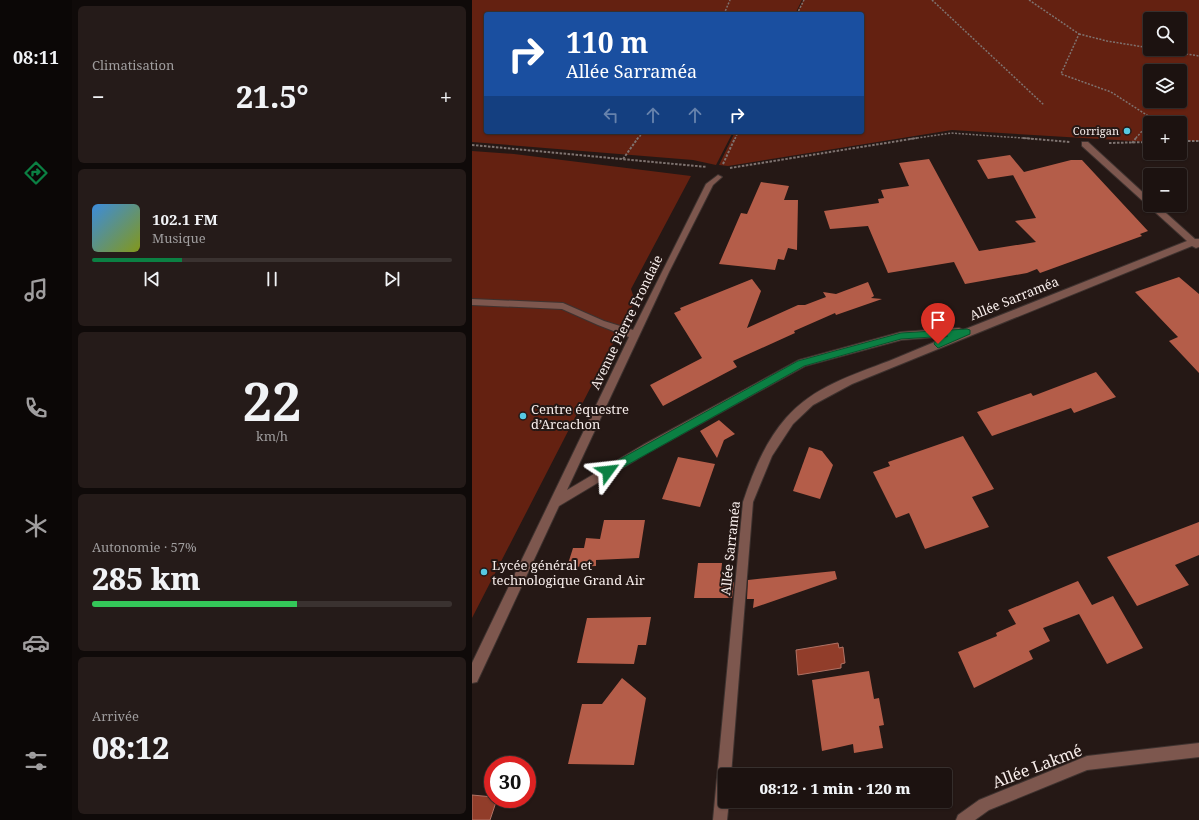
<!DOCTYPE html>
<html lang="fr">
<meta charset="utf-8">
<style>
:root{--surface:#1c1210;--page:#251b19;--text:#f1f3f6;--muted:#a09e9f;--line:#3a3230;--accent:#0b8043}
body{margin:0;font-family:"Noto Serif",serif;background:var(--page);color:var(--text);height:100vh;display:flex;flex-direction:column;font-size:15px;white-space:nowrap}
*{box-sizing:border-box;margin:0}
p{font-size:13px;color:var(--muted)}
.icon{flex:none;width:22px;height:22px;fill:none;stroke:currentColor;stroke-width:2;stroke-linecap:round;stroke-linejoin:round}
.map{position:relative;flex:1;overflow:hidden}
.side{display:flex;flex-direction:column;gap:6px;padding:6px;background:#0f0a09;width:400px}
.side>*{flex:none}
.hud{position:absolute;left:12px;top:12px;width:380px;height:122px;border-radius:4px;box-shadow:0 1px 3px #0004,0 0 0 1px var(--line);background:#1a4fa0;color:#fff;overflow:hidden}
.fabs{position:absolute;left:671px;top:12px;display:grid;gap:8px}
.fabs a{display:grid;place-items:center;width:44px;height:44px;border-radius:4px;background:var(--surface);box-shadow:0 1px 3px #0004,0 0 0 1px var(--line);font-size:20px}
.speed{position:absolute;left:12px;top:756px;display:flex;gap:8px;font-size:20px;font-weight:700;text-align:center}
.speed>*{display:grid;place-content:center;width:52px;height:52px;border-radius:50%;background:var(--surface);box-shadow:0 1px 3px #0004,0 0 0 1px var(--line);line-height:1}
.speed .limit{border:6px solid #d22;background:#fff;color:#111}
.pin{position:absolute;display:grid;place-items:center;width:34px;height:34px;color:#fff;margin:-41px -17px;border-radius:50% 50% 50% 0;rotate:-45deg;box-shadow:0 0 4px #0007}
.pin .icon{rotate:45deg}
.me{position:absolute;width:44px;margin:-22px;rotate:60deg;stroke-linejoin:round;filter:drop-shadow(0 0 3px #0008)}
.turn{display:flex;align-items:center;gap:14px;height:84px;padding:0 16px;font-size:18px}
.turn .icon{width:52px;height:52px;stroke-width:2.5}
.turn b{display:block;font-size:28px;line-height:34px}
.lanes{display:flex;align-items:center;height:38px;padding:0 16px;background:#0003;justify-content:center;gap:20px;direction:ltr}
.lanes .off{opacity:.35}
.big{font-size:30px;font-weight:800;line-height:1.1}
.side .tile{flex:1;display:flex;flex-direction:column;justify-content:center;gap:6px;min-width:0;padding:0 14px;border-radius:6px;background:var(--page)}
.side .dial{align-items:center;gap:0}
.dial b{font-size:52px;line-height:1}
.song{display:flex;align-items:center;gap:12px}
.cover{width:48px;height:48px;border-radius:6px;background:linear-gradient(135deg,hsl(210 70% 55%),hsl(70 70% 35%))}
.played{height:4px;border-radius:2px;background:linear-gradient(90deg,var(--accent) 25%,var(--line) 25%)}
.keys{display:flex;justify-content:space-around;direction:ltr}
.heat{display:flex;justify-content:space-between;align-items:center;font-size:22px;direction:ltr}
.charge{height:6px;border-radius:3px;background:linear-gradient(90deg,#34c759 57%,var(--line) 0)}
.trip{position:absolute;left:246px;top:768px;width:234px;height:40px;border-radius:4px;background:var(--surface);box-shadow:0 1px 3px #0004,0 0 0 1px var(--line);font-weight:800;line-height:40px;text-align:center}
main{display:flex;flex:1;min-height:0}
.dock{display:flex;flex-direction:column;width:72px;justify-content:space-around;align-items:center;background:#0b0706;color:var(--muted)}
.dock .icon{width:28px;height:28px}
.dock .current{color:var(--accent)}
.dock b{font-size:18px;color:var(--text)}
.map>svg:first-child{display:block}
.green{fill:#642111;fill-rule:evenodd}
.water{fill:#913d2a;stroke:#b07264}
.building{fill:#b45d49}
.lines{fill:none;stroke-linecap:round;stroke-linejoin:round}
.minor-casing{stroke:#3e322f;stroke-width:2}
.path-far1{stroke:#7f7370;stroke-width:1.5;stroke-dasharray:2 1.5;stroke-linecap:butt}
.path{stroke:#7f7370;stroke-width:2;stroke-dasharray:2.5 1.5;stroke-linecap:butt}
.minor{fill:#7d574e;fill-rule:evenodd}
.route{fill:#0b8043;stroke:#07532c}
.poi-dot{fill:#57c9e2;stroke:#251815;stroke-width:1.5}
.labels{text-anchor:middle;stroke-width:4;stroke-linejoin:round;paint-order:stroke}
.far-poi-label{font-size:11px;fill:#f8eeec;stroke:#251815;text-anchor:end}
.street-label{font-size:13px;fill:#f8eeec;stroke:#251815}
.poi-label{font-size:13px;fill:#f8eeec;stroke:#251815;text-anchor:start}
.near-street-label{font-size:16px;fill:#f8eeec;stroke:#251815}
</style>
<main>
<nav class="dock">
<b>08:11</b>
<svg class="icon current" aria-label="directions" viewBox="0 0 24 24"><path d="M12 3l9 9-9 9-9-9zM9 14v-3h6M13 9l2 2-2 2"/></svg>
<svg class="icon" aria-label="music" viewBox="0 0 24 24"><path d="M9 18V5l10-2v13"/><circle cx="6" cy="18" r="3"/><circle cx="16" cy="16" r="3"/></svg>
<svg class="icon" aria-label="phone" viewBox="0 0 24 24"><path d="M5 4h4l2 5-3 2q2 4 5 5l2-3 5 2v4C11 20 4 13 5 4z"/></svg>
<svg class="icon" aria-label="climate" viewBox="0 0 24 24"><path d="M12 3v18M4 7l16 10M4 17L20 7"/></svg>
<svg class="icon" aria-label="car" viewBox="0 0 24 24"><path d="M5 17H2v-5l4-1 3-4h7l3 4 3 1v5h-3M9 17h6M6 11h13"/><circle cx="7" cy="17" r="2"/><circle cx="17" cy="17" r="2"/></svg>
<svg class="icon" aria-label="filters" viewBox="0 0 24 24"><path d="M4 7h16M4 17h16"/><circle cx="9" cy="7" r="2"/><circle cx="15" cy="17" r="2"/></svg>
</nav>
<section class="side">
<div class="tile"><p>Climatisation</p>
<div class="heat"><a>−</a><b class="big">21.5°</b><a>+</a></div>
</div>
<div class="tile">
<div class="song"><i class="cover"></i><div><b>102.1 FM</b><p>Musique</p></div></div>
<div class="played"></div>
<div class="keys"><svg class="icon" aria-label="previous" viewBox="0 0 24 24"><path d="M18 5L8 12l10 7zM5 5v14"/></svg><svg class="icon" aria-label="pause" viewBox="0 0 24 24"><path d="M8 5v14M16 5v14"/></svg><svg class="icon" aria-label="next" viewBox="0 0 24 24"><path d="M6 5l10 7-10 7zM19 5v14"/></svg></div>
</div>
<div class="tile dial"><b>22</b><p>km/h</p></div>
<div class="tile"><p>Autonomie · 57%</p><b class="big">285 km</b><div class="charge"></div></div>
<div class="tile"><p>Arrivée</p><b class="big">08:12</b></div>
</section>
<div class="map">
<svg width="727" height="820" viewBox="0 0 727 820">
<rect width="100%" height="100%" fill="#251815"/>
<g class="green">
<path d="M0 0H330L323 14H14V132H261L244 165 221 160 0 142Z"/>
<path d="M331 0H727V141H708V123H678V142L480 130 256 166 247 165 263 132H390V14H324ZM678 19H708V49H678ZM678 71H708V101H678Z"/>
<path d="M0 151 42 154 219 176 159 289 163 301 0 618Z"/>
</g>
<g class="water">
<path d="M366 643 367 648 371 647 373 663 369 664V668L326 675 324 650Z"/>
<path d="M0 795 21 797V799H25L18 820H0Z"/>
</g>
<g class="building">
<path d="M538 155 552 172 599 160H610L676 231 668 234 670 236 568 273 565 269 555 273 493 284 482 262 416 273 396 226 358 229 352 211 407 203 406 199 412 198 409 190 437 186 427 163 457 159 507 251 564 242 543 221 564 218 541 175H542L516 179 505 160Z"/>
<path d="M289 182 317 186 312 200H326L325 250 316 248 312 260 306 259 303 270 247 264 269 213 275 214Z"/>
<path d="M707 277 727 294V373L697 341 706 337 663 292Z"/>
<path d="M280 279 289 291 275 328 326 305H333L354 297 351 292 364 294 396 282 402 296 399 298 410 299 364 315 363 313 322 331 323 333 261 361 265 367 191 406 178 385 230 358 202 313 209 310 208 308Z"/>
<path d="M624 372 644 397 602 413 599 408 520 436 505 412 559 393 561 396Z"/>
<path d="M247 420 263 434 252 440 245 458 228 431Z"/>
<path d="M491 436 522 489 500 497 517 527 453 549 437 513 424 518 401 472 418 466 416 462Z"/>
<path d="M337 447 350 451 361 465 348 499 321 491Z"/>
<path d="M206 457 243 464 228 507 190 499Z"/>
<path d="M132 520H173L167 558 124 560V566L95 567 101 548H112L114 538 128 539Z"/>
<path d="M727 522V555L703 565 717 585 665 606 635 557Z"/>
<path d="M226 563H250L248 583 262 582 260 598H222Z"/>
<path d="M363 571 365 579 281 608 282 599H275L276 580Z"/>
<path d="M606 581 620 605 641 596 671 648 635 664 607 614 571 628 578 641 557 651 561 659 502 688 486 652 525 636 524 633 544 624 536 610Z"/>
<path d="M179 617 174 645H166L162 664 105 663 115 618Z"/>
<path d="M397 671 402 699 407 698 412 725 407 726 411 748 382 753 381 744 350 751 340 680Z"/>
<path d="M150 678 174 698 162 765 96 764 110 704H130Z"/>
</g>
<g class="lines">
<defs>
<g id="minor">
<path d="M610 142H616L678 199V205H685L723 239H727V247L724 248 720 246 380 384 341 405 321 424 300 456 281 502 259 775H253V801H257L255 820H241L271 502C281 472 293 442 314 418 341 387 380 375 417 361 437 353 457 344 477 336L429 340 333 366 179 451 87 506 5 682 0 683V663L157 337 126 325 90 309 0 305V299L91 303 132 321 161 330 234 184 246 175 250 177 241 185 197 272 95 490 171 445 327 360 429 332 487 328 491 330 715 241 610 146Z"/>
<path d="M727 743V757L615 770 517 810 503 820H484L486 815 507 800 615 756Z"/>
</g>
</defs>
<use href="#minor" class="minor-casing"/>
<g class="path-far1">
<path d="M460 0 572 105"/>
<path d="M557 0 607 34 589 74 639 92 681 119 663 139"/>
<path d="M252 14 258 0"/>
<path d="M325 14 332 0"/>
<path d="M607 34 635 41 678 48"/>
<path d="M683 49 727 56"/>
<path d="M165 139 172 132"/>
<path d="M263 139 266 132"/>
<path d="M438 139 479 133 564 139"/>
</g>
<g class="path">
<path d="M551 138 598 142"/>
<path d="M708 141H727"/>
<path d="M637 143 678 142"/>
<path d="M660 143 664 138"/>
<path d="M0 145 235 167"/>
<path d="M151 159 166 138"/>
<path d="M251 164 263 138"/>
<path d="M258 168 445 138"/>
</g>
<use href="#minor" class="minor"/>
</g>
<path class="route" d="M495 329 498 330V334L466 348 462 344 463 342 476 336 429 339 332 366 139 474 136 475 131 471 132 468 326 361 429 333Z"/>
<g class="poi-dot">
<circle cx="655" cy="131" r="4"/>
<circle cx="51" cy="416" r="4"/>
<circle cx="12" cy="572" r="4"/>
</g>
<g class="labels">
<g class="far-poi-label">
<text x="647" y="135">Corrigan</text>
</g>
<g class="street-label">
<text transform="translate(542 298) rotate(-22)" y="5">Allée Sarraméa</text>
<text transform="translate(154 322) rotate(-64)" y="5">Avenue Pierre Frondaie</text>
<text transform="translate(258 548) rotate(-84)" y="5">Allée Sarraméa</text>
</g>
<g class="poi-label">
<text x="59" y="414">Centre équestre<tspan x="59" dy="15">d’Arcachon</tspan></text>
<text x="20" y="570">Lycée général et<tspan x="20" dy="15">technologique Grand Air</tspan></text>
</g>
<g class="near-street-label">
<text transform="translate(565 766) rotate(-21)" y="6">Allée Lakmé</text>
</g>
</g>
</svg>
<div class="fabs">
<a><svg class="icon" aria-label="search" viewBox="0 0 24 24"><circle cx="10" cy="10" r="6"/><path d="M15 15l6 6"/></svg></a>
<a><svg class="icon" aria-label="layers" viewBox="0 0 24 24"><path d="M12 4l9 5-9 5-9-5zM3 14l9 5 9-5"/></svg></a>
<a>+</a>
<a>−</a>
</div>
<div class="speed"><div class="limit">30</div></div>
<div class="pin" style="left:466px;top:344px;background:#d93025"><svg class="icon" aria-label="arrive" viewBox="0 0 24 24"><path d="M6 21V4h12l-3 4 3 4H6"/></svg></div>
<svg class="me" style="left:136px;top:471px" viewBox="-20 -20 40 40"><path d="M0-17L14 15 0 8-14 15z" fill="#0b8043" stroke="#fff" stroke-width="4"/></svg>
<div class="trip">08:12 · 1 min · 120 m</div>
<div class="hud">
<div class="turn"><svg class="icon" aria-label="right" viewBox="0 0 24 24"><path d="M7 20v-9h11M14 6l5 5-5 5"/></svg><div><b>110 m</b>Allée Sarraméa</div></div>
<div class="lanes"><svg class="icon off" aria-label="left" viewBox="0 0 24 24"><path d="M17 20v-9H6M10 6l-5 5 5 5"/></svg><svg class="icon off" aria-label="ahead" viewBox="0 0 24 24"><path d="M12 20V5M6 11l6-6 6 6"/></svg><svg class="icon off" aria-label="ahead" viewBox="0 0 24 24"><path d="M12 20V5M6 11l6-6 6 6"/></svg><svg class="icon" aria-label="right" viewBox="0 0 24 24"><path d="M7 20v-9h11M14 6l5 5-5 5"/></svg></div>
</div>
</div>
</main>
